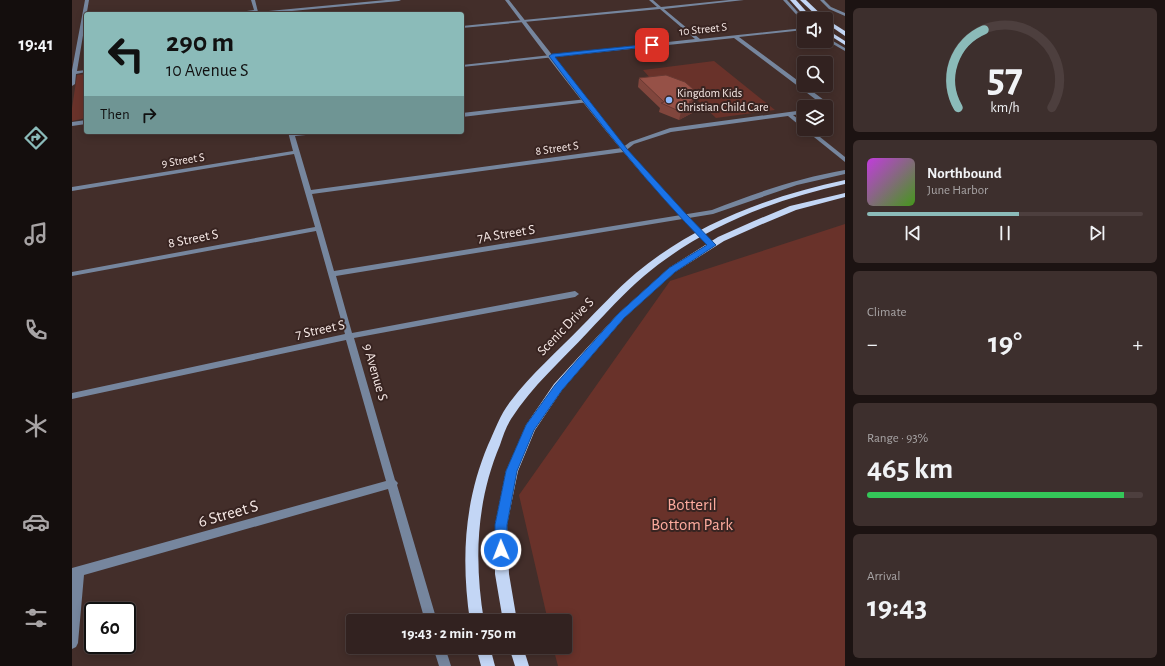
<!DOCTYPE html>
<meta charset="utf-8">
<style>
:root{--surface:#322220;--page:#3d2f2d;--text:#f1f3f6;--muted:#a8a4a5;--line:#4d3f3e;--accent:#8bbbb9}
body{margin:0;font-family:"Alegreya Sans",sans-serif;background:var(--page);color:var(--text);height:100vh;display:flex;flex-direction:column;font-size:15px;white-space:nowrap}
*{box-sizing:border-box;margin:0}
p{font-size:13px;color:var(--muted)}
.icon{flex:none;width:22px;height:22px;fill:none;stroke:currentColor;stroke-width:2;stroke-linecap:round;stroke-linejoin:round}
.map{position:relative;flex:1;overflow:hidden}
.details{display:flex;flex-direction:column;gap:8px;padding:8px;background:#1c1312;width:320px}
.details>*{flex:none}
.top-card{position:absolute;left:12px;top:12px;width:380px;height:122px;border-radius:4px;box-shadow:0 2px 10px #0003,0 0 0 1px var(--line);background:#8bbbb9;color:#111;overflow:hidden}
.fabs{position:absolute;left:725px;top:12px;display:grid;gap:8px}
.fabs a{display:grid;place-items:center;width:36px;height:36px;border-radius:4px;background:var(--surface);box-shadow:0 2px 10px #0003,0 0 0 1px var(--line);font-size:20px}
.speed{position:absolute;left:12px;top:602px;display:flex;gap:8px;font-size:20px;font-weight:700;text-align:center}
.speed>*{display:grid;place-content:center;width:52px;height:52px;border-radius:50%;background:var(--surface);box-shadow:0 2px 10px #0003,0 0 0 1px var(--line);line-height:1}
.speed .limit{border:2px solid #111;border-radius:6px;background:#fff;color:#111}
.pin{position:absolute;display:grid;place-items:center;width:34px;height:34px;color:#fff;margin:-17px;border-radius:8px;box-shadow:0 2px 6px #0006}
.me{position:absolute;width:44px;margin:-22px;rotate:359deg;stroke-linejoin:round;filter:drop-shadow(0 0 3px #0008)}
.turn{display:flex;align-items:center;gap:14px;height:84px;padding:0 16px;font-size:18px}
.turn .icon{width:52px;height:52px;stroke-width:2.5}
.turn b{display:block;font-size:28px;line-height:34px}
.then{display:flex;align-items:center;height:38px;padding:0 16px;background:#0003;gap:8px;font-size:15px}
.big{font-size:30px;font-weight:700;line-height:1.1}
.details .card{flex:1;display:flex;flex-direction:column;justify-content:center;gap:6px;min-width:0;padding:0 14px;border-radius:6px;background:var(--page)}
.details .dial{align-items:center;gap:0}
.dial svg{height:104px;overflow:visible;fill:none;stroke:var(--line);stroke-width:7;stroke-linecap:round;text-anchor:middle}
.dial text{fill:var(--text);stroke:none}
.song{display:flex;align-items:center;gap:12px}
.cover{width:48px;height:48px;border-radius:6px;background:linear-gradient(135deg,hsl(290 70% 55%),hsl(100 70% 35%))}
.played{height:4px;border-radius:2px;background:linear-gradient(90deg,var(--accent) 55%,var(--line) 55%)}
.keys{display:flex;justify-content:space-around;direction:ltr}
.heat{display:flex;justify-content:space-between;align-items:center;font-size:22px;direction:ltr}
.charge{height:6px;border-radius:3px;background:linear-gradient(90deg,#34c759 93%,var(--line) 0)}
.trip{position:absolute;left:274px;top:614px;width:226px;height:40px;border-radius:4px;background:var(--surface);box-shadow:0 2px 10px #0003,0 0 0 1px var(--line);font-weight:700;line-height:40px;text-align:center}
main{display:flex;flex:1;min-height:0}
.dock{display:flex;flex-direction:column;width:72px;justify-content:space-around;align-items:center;background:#140e0d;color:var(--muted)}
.dock .icon{width:28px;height:28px}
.dock .on{color:var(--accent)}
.dock b{font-size:18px;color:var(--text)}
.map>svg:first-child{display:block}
.green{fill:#69322a}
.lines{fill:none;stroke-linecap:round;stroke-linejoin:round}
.minor{fill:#76869e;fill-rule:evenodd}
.tertiary{fill:#76869e;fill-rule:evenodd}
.primary{fill:#c3d6f5;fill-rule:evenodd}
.wall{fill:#81463d}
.shaded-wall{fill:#693932}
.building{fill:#965147;stroke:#693932}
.route{fill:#1a73e8;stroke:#114b97}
.poi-dot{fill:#8eb9fc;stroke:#382421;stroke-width:1.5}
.labels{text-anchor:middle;stroke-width:4;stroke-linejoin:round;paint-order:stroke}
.far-street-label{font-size:12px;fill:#f7e9e6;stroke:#382421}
.far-poi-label{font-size:12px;fill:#f7e9e6;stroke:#382421;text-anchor:start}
.street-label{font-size:14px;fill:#f7e9e6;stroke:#382421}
.near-park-label{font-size:17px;fill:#fcaa9d;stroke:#382421}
.near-street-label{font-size:17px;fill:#f7e9e6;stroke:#382421}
</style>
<main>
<nav class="dock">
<b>19:41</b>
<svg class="icon on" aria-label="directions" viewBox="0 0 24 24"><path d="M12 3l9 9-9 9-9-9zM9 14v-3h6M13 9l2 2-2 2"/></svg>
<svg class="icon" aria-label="music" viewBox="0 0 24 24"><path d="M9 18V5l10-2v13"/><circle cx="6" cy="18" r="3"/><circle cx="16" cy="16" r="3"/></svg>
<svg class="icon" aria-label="phone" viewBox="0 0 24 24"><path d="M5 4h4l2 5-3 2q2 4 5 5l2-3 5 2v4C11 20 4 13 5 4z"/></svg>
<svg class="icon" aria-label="climate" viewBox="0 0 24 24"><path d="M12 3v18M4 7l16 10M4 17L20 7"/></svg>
<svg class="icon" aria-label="car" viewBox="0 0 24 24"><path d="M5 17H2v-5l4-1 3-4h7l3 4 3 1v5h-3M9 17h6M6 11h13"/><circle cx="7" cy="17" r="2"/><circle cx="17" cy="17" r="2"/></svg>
<svg class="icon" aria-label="filters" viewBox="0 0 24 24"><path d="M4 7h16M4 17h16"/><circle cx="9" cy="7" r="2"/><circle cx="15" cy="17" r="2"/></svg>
</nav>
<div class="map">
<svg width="773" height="666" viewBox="0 0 773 666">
<rect width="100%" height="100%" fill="#432e2a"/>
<g class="green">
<path d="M642 61 703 110 644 118 625 100 623 101 580 80 571 70Z"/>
<path d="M14 74V118L0 121V108L5 75Z"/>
<path d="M773 224V666H486L481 647H493V621H476L447 495 598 281Z"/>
</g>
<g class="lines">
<g class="minor">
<path d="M13 0H17L5 71 14 70V72L4 74 3 84 0 86V70Z"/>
<path d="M179 0H183L186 12 314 0H329L327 1 188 14H183L182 12 153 14 182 10Z"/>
<path d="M577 0H581L589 7 657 0H672L592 9 628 39 732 28V30L667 37 756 103 757 107 754 109V107H751V105L662 38 390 67V65L623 39 588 9 390 28V26L585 7Z"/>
<path d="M711 0H715L732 19V23Z"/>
<path d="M748 0H752L759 7 773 13V16L757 9Z"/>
<path d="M754 37 773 48V51L754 40Z"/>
<path d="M515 99 518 101 517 102 390 117V113Z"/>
<path d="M732 110V114L721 115 732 124V129L716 116 599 132 562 144 552 152 240 194 262 271 640 210C683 193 727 178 773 170V174L725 185 641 214 264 276 280 333 503 291 507 294 503 297 282 338 323 480 326 483 325 485 365 621H353L316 489 12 575 6 643 4 647 0 649V568L314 481 274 340 0 399V393L273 334 244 231 0 276V272L243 227 222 154 0 191V187L221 151 216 132 222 133 248 132 245 134 223 136 239 190 550 148 558 142 598 128Z"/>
<path d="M14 120V124L0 126V122Z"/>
<path d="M732 129H738L773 157V162Z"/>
<path d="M361 647H373L379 666H367Z"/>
</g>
<path class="tertiary" d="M433 0H437L554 149 614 216 642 243 643 245 642 247H638C562 171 497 86 433 0Z"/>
<g class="primary">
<path d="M718 0H724L741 19H735Z"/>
<path d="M728 0H734L754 19H748Z"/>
<path d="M754 19 773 31V36L754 23Z"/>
<path d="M754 29 773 41V45L754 33Z"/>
<path d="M773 180V184C700 200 629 228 572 276 552 293 534 313 516 332 490 360 460 386 439 419 434 427 431 436 428 445 404 502 402 561 412 621H398C389 560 392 502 416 445 423 430 428 415 438 402 459 374 485 352 509 327 527 309 544 290 564 273 624 223 698 196 773 180Z"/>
<path d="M773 193V197L724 210 688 225 652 241 603 272 552 318 490 390 463 430 446 471 435 525 437 574 445 621H431L423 574V525L434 471 454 425 482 384 546 314 597 268 646 237 682 221 718 206Z"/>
<path d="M404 647H418L423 666H409Z"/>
<path d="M437 647H451L457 666H443Z"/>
</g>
</g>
<path class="wall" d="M567 78 623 99 620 113 607 120 587 112 588 108 566 87Z"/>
<g class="shaded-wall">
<path d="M621 89 619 97 612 94Z"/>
<path d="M623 99 621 105 623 104 620 113 607 120 609 112 617 102Z"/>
</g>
<path class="building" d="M594 75 613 82 621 89 612 94 623 99 617 102 623 104 609 112 589 103 592 102 567 78Z"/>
<path class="route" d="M580 44H582V46L483 57 555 149 615 215 644 245 603 272 552 318 490 390 462 430 445 471 435 525V550L434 554 429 555 425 554 423 550V525L434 471 454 425 483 385 546 314 597 268 635 245C577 186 526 122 477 56L480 54Z"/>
<circle class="poi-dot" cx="597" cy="100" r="4"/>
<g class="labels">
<g class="far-street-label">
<text transform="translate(631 29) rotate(-6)" y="4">10 Street S</text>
<text transform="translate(485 148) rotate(-8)" y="4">8 Street S</text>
<text transform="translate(111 160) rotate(-9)" y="4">9 Street S</text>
</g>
<g class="far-poi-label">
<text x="605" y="97">Kingdom Kids<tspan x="605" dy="14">Christian Child Care</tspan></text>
</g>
<g class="street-label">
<text transform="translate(434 233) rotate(-9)" y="5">7A Street S</text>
<text transform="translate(121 238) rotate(-11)" y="5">8 Street S</text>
<text transform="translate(493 326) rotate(-46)" y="5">Scenic Drive S</text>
<text transform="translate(248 329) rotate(-12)" y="5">7 Street S</text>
<text transform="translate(304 372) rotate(74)" y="5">9 Avenue S</text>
</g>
<g class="near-park-label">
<text x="620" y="510">Botteril<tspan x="620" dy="20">Bottom Park</tspan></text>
</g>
<g class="near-street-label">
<text transform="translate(156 513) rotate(-16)" y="6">6 Street S</text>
</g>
</g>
</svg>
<div class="fabs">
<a><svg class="icon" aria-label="sound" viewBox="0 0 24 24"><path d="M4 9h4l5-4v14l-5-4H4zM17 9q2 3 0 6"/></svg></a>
<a><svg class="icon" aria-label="search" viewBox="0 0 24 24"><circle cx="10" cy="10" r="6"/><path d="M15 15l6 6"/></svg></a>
<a><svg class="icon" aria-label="layers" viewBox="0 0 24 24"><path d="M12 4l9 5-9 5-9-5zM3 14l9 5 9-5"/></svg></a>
</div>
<div class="speed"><div class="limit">60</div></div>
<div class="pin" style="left:580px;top:45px;background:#d93025"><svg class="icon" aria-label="arrive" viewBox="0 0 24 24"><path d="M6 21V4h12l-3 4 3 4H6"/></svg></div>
<svg class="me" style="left:429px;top:550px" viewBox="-20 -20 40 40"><circle r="17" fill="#1a73e8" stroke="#fff" stroke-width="3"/><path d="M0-11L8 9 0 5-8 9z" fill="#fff"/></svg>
<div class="trip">19:43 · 2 min · 750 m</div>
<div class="top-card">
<div class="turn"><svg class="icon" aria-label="left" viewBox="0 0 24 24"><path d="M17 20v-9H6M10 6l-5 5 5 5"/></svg><div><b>290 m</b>10 Avenue S</div></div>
<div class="then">Then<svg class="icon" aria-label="right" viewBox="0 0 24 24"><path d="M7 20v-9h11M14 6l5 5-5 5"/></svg></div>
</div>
</div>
<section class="details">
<div class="card dial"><svg viewBox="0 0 100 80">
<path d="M14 69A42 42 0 1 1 86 69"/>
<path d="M14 69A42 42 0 0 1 34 9" stroke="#8bbbb9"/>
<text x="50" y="56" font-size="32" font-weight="700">57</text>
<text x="50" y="72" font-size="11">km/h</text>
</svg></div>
<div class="card">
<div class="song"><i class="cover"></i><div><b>Northbound</b><p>June Harbor</p></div></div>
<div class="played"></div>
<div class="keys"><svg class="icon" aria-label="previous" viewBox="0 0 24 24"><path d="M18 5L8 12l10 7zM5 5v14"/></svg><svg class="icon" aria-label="pause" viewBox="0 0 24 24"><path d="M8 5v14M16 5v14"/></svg><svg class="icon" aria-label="next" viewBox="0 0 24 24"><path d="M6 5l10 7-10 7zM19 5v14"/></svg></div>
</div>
<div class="card"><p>Climate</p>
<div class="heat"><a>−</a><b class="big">19°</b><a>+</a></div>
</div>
<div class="card"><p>Range · 93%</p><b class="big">465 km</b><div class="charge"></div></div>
<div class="card"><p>Arrival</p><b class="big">19:43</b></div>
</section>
</main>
